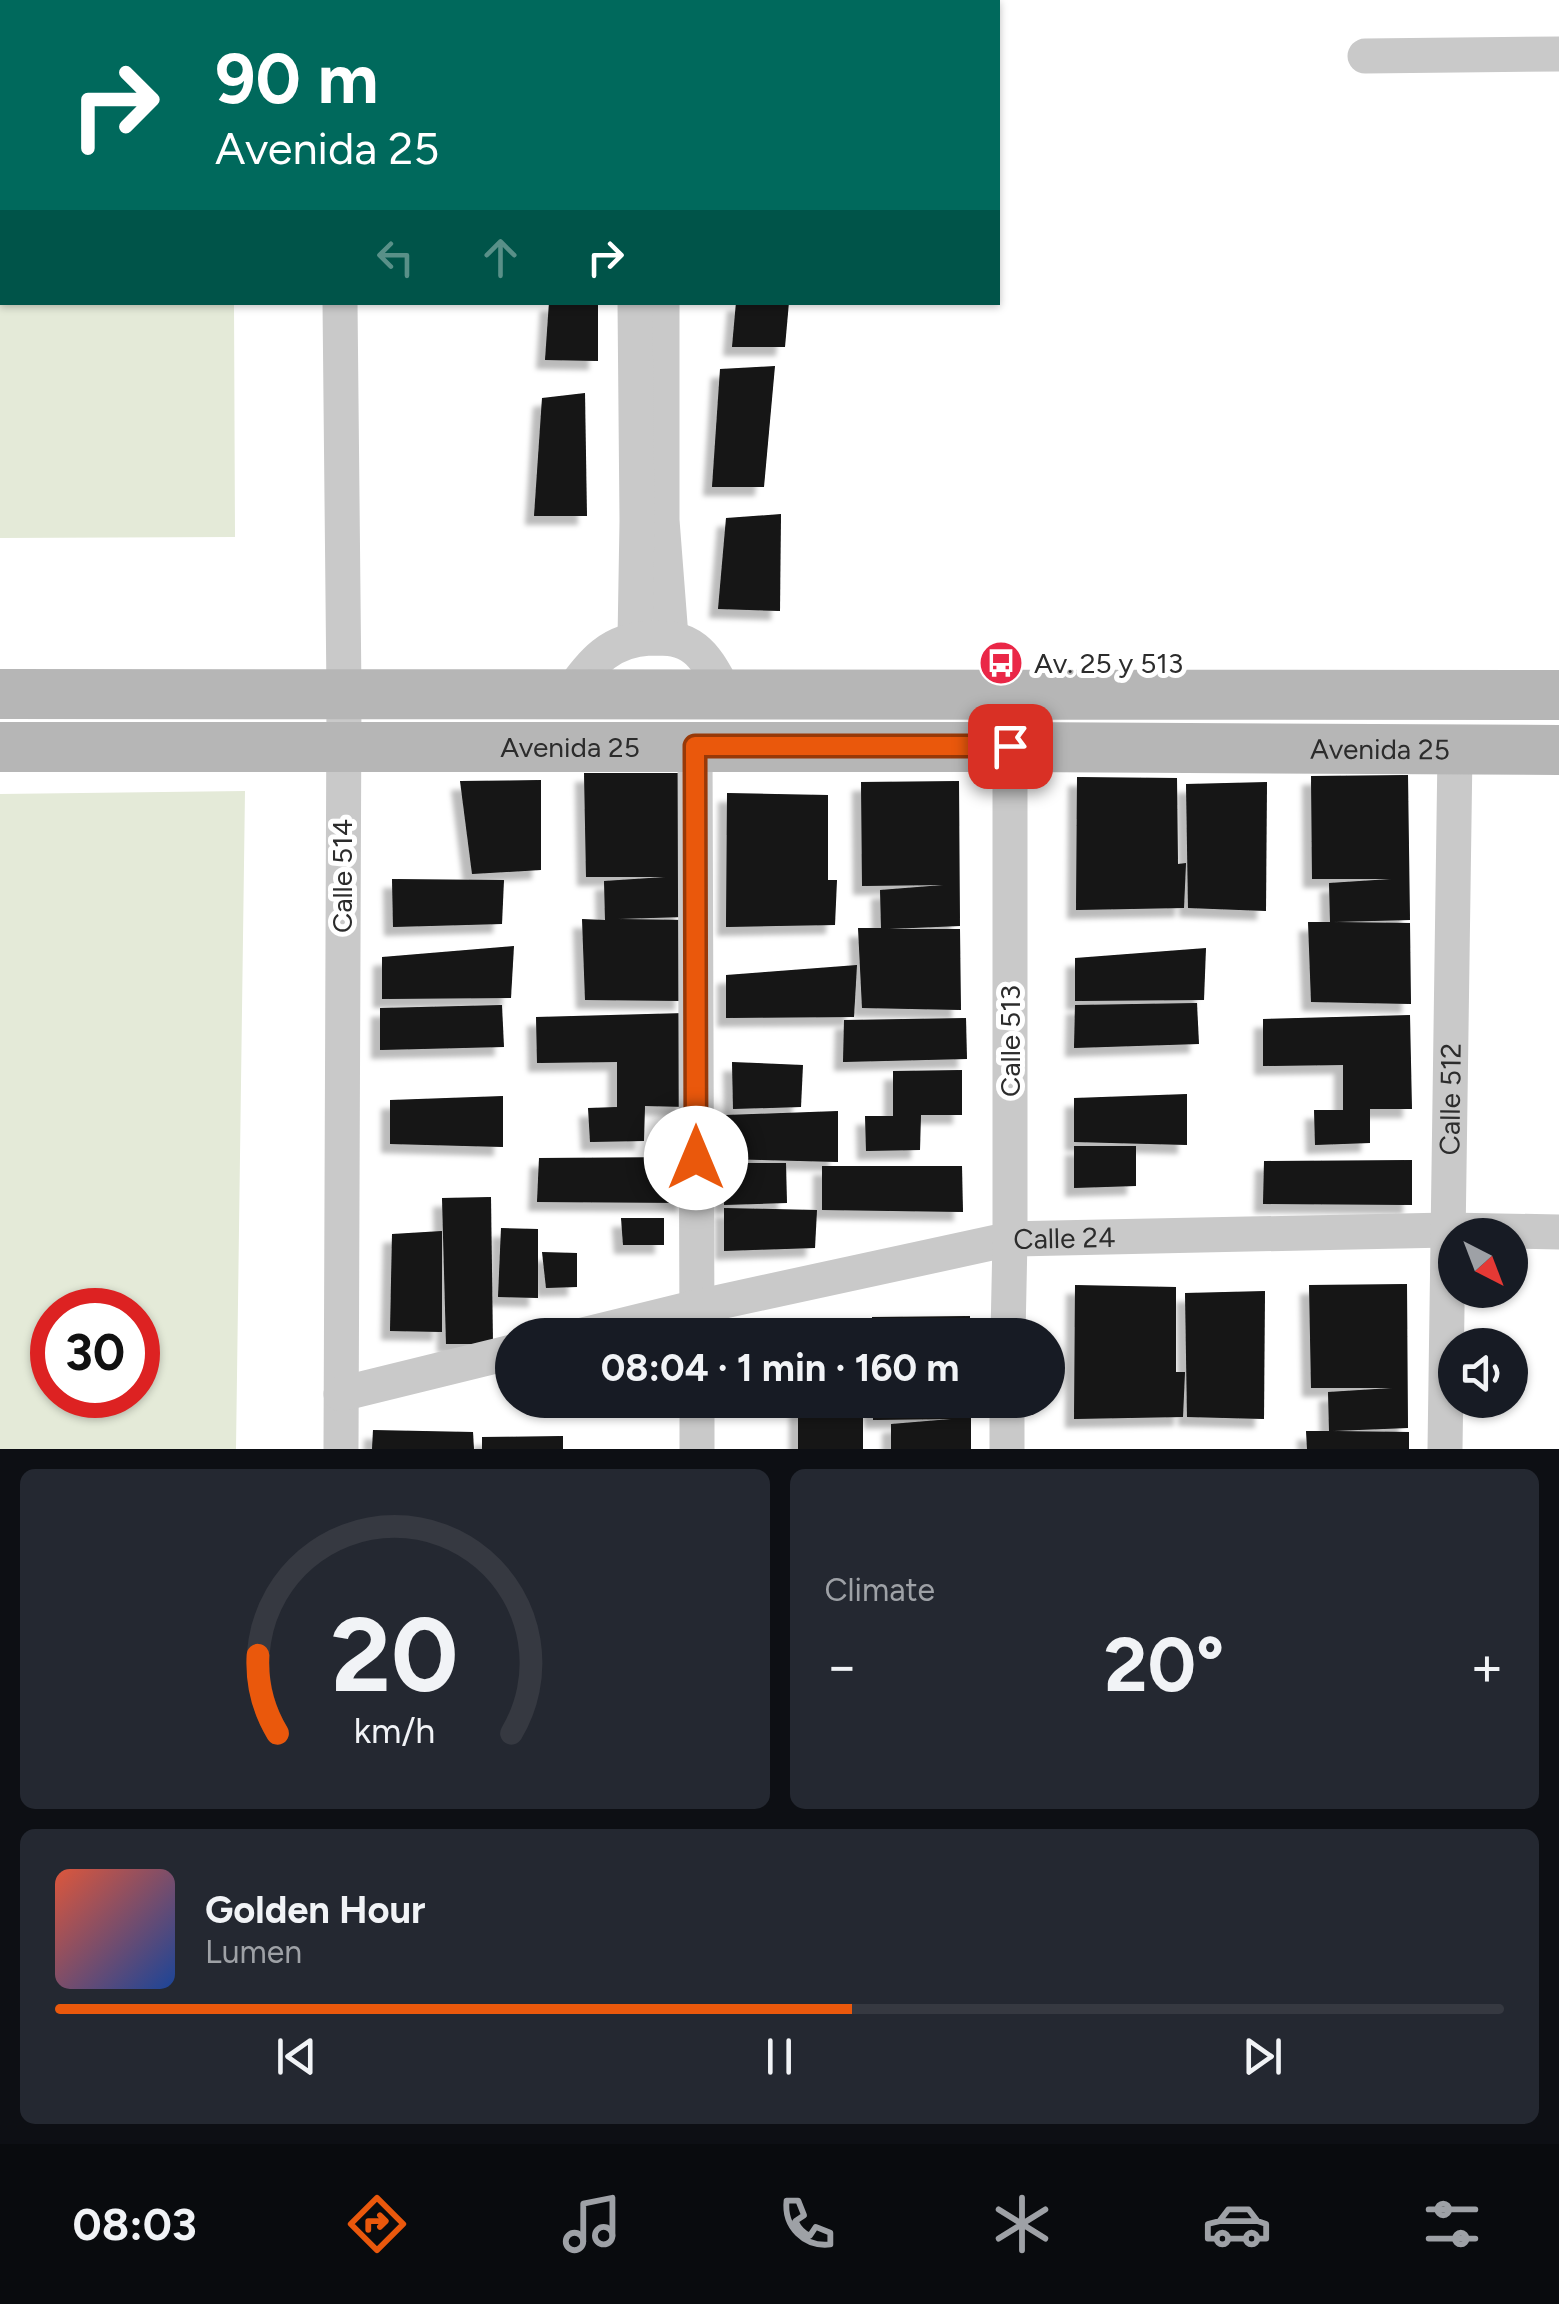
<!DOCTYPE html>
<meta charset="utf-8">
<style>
:root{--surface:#171b24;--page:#242831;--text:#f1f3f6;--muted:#9ea1a6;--line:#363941;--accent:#ea580c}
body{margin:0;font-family:Figtree,sans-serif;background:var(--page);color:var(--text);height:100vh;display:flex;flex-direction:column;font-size:38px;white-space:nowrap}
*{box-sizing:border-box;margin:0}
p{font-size:32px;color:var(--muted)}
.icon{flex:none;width:55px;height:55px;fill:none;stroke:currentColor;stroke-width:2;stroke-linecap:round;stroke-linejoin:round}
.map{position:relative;height:1449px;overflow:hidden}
.drawer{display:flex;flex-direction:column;gap:20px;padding:20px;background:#0d0f14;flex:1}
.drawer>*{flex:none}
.top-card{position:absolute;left:0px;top:0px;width:1000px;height:305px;box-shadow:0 2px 8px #0004;background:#00695c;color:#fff;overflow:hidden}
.needle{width:65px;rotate:138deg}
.buttons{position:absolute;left:1438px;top:1218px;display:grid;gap:20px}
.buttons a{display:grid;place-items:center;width:90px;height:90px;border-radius:50%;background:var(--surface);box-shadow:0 2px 8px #0004;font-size:50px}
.speed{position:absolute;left:30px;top:1288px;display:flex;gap:20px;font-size:50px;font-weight:700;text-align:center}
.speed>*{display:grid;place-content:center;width:130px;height:130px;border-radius:50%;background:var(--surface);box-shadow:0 2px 8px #0004;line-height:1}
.speed .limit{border:15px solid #d22;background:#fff;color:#111}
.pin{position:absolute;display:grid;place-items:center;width:85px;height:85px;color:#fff;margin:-42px;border-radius:20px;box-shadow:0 5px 15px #0006}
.me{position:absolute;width:110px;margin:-55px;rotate:0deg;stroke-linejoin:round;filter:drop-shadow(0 0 8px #0008)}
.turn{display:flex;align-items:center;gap:35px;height:210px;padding:0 50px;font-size:45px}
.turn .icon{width:130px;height:130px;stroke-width:2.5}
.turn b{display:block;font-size:70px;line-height:85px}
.lanes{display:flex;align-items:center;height:95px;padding:0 50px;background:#0003;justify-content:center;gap:50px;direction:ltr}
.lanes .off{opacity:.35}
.big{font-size:75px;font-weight:700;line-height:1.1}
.drawer .card{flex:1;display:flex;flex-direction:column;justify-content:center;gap:15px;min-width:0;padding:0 35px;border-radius:15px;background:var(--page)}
.drawer .dial{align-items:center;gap:0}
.dial svg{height:260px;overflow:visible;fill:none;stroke:var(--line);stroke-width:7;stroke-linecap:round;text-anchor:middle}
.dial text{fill:var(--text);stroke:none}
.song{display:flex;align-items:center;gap:30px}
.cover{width:120px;height:120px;border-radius:15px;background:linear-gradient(135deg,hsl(10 70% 55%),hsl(220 70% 35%))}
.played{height:10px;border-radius:5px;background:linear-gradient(90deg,var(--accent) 55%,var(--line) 55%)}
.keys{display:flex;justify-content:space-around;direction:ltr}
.heat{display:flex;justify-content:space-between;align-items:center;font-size:55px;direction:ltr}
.drawer .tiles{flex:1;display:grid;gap:20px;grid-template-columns:1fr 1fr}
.card:last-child{grid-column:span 2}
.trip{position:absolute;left:495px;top:1318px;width:570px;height:100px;border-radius:50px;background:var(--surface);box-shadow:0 2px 8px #0004;font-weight:700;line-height:100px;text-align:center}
.dock{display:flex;height:160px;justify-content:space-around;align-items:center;background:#090b0e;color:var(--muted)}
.dock .icon{width:70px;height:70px}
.dock .selected{color:var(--accent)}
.dock b{font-size:45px;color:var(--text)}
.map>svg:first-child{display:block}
.green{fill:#e4ead8;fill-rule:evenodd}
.building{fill:#131313;filter:url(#shadow)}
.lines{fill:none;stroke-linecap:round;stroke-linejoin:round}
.minor{stroke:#c9c9c9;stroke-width:35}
.secondary{stroke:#b6b6b6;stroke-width:50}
.route-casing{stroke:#983908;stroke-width:25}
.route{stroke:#ea580c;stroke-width:18}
.labels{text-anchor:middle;stroke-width:10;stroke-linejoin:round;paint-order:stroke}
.poi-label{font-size:28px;fill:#2c2c2c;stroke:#fff;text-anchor:start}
.street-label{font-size:28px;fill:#2c2c2c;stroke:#fff}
</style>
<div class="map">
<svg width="1559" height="1449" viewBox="0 0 1559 1449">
<defs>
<filter id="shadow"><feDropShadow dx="-9" dy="9" stdDeviation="2.5" flood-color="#0004"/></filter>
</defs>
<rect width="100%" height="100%" fill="#fff"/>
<g class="green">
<path d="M0 0H233V2H2V302L234 303 235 537 0 538Z"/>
<path d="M245 791 236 1449H0V794ZM52 1310H138V1395H52Z"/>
</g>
<g class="building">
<path d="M549 302H598V361L545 360Z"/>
<path d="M736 302H789L785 347H732Z"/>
<path d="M775 366 764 487H712L720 369Z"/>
<path d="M585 393 587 516H534L542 398Z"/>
<path d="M781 514 780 611 718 609 726 518Z"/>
<path d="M584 773H683L684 917 618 919 684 920V1001L585 1000 582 919 605 920 604 881 665 877H586Z"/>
<path d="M1408 775 1410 920 1334 922 1410 923 1411 1004 1311 1002 1308 922H1330L1329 883 1391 879H1312L1311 776Z"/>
<path d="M1077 777 1177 778 1178 864 1186 863 1184 908 1076 910Z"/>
<path d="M541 780V870L472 874 460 781Z"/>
<path d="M959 781 960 926 888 929H960L961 1010 862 1008 858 928H881L880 890 943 885 862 886 861 782Z"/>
<path d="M1267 782 1266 911 1188 908 1186 784Z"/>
<path d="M727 793 828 795V880H837L835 925 726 927Z"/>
<path d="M392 879 504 880 502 924 393 927Z"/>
<path d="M514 946 511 998 382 999V957Z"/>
<path d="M1206 948 1204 1000 1075 1001V958Z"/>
<path d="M857 965 854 1017 726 1018V975Z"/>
<path d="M1197 1003 1199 1044 1074 1048 1075 1005Z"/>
<path d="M502 1005 504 1047 380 1050V1008Z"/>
<path d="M685 1013 686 1107 645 1106 644 1141 590 1142 588 1108 617 1107V1062L537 1063 536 1017Z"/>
<path d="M1410 1015 1412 1109H1370V1143L1315 1145 1314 1110H1343V1065L1263 1066V1019Z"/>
<path d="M966 1018 967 1059 843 1062 844 1020Z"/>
<path d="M732 1062 803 1065 801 1107 733 1109Z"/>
<path d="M962 1070V1115H921L920 1150 866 1151 865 1116H893V1071Z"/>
<path d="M1187 1094V1145L1074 1142V1098Z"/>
<path d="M503 1096V1147L390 1144V1100Z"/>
<path d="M838 1111V1162L724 1159 725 1115Z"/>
<path d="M1074 1146H1136V1186L1074 1188Z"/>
<path d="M686 1157V1203L537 1202 539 1158Z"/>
<path d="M1412 1160V1205L1263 1204 1264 1161Z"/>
<path d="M724 1163H786L787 1203 724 1205Z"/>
<path d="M822 1166H962L963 1212 822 1210Z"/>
<path d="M491 1197 493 1344H446L442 1198Z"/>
<path d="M724 1208 817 1210 815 1248 724 1251Z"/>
<path d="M621 1218H664V1245H623Z"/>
<path d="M501 1228 538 1229V1298L498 1297Z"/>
<path d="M442 1231V1332L390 1331 392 1234Z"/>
<path d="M542 1252 577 1253V1287L546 1288Z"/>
<path d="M1407 1284 1408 1428 1333 1431 1409 1432V1449H1307L1306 1431H1329L1328 1392 1392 1388H1311L1309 1285Z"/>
<path d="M1075 1285 1176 1287V1372H1185L1183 1417 1074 1419Z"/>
<path d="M1265 1291 1264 1419 1187 1417 1185 1293Z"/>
<path d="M970 1316V1335H872V1317Z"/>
<path d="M864 1325V1335H796V1327Z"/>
<rect x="798" y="1400" width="65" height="49"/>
<path d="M873 1400H971V1449H891V1424L951 1419 873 1420Z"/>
<path d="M373 1430 473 1432 474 1449H372Z"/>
<path d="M563 1436V1449H482V1437Z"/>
</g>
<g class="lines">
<g class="minor">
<path d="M661 0V2"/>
<path d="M338 2V0"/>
<path d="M634 2V0"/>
<path d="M1365 56 1559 54"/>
<path d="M340 302 344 694 341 1449"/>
<path d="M662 302V520L671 637"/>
<path d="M635 639 637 521 635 302"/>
<path d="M570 693C593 662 609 640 650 638 668 638 681 638 695 649 709 660 717 679 726 694"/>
<path d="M695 746 697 1335"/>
<path id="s1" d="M583 1335 697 1307 1010 1239 1448 1230 1559 1232"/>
<path d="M1008 1335 1010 1239V747"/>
<path d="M341 1394 512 1352"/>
<path d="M697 1400V1449"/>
<path d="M1007 1449V1400"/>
<path id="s2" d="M1445 1449 1455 751"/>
</g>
<g class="secondary">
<path d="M0 694 1559 695"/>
<path id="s3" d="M0 747H1010L1559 750"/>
</g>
</g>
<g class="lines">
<defs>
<path id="route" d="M696 1158 695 746H1010"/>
</defs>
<use href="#route" class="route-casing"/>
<use href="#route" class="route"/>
</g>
<defs>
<symbol id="bus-disc" viewBox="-11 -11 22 22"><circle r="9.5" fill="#ea2747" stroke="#fff"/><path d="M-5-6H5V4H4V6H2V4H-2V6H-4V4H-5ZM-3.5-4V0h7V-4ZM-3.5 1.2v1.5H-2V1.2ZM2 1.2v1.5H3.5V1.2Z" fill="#fff"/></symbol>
</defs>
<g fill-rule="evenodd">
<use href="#bus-disc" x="976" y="638" width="50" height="50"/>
</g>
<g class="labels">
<g class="poi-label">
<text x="1034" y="673">Av. 25 y 513</text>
</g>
<g class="street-label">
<text dy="10" stroke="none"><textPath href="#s3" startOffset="570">Avenida 25</textPath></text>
<text dy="10" stroke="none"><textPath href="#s3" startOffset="1380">Avenida 25</textPath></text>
<text transform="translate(342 876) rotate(-90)" y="10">Calle 514</text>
<text transform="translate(1010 1041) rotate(-90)" y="10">Calle 513</text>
<text dy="10" stroke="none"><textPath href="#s2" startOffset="350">Calle 512</textPath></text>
<text dy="10" stroke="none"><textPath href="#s1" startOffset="492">Calle 24</textPath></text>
</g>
</g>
</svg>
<div class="buttons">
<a><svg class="needle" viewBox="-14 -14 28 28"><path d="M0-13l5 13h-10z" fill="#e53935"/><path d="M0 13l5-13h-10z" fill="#9ea1a6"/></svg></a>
<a><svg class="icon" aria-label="sound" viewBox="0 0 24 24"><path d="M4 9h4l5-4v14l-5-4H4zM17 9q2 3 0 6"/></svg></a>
</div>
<div class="speed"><div class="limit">30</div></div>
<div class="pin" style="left:1010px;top:746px;background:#d93025"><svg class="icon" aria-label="arrive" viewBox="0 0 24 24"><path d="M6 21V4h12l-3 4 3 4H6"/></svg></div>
<svg class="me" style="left:696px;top:1158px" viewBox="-20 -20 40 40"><circle r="19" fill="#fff"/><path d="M0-13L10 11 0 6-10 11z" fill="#ea580c"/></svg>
<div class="trip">08:04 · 1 min · 160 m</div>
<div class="top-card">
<div class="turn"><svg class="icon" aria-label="right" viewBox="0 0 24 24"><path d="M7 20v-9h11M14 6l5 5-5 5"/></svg><div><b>90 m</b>Avenida 25</div></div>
<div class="lanes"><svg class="icon off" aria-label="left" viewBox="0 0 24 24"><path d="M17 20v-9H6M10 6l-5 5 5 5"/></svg><svg class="icon off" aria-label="ahead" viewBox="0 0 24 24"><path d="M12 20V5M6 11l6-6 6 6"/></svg><svg class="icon" aria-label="right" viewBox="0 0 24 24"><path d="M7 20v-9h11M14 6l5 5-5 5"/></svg></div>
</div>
</div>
<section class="drawer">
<div class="tiles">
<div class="card dial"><svg viewBox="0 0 100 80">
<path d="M14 69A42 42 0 1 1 86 69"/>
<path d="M14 69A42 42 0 0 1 8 45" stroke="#ea580c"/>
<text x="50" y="56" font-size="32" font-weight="700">20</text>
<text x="50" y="72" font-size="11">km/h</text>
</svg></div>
<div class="card"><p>Climate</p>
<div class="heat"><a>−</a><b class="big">20°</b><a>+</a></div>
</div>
<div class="card">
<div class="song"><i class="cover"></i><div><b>Golden Hour</b><p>Lumen</p></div></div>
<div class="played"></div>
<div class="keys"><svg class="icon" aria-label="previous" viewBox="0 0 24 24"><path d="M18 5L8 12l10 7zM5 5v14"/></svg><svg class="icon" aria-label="pause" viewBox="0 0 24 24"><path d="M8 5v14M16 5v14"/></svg><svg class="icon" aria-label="next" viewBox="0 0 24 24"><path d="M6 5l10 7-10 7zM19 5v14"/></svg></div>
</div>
</div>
</section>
<nav class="dock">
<b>08:03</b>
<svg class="icon selected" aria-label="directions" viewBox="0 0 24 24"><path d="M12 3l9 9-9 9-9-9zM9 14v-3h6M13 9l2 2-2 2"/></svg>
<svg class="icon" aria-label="music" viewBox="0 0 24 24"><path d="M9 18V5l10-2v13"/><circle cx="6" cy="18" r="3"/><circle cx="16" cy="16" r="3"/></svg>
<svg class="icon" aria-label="phone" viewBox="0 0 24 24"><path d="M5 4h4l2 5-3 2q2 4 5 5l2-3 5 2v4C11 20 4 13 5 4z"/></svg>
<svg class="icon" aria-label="climate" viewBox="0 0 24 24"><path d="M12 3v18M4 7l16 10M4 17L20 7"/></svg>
<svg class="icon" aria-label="car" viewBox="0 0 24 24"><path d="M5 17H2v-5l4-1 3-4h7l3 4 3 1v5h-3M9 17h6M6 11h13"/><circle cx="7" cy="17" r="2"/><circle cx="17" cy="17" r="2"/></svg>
<svg class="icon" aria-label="filters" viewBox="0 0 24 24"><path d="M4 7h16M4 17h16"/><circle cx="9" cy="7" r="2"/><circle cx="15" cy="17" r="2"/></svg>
</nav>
